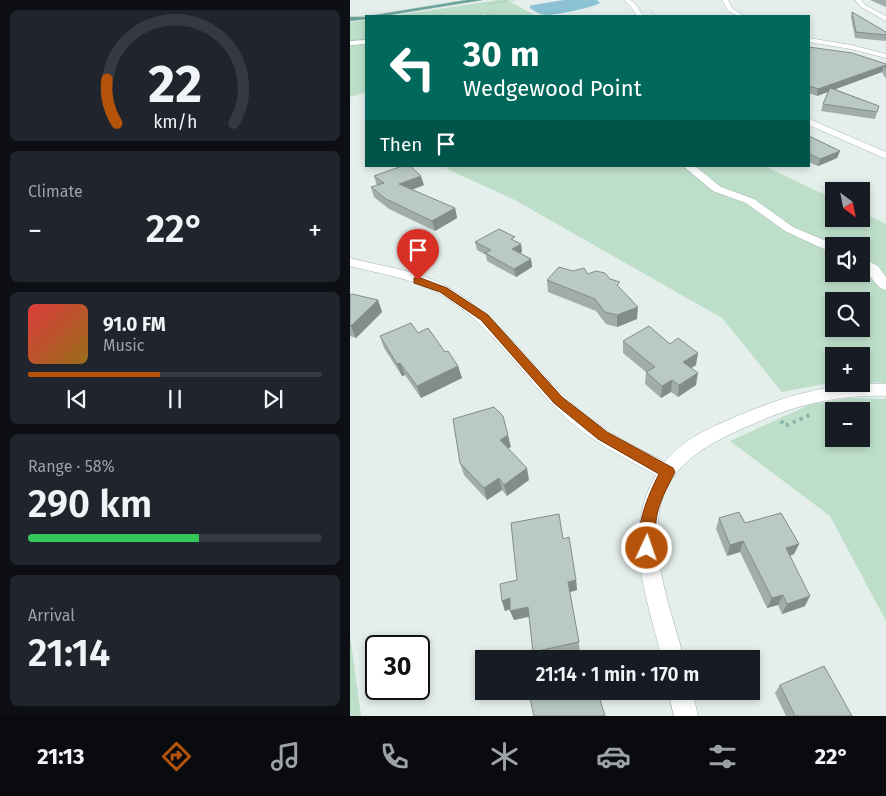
<!DOCTYPE html>
<meta charset="utf-8">
<style>
:root{--surface:#171b24;--page:#20242c;--text:#f1f3f6;--muted:#9ea1a6;--line:#363941;--accent:#b45309}
body{margin:0;font-family:"Fira Sans",sans-serif;background:var(--page);color:var(--text);height:100vh;display:flex;flex-direction:column;font-size:19px;white-space:nowrap}
*{box-sizing:border-box;margin:0}
p{font-size:16px;color:var(--muted)}
.icon{flex:none;width:28px;height:28px;fill:none;stroke:currentColor;stroke-width:2;stroke-linecap:round;stroke-linejoin:round}
.map{position:relative;flex:1;overflow:hidden}
.sheet{display:flex;flex-direction:column;gap:10px;padding:10px;background:#0d0f14;width:350px}
.sheet>*{flex:none}
.banner{position:absolute;left:15px;top:15px;width:445px;height:152px;border-radius:0px;box-shadow:0 2px 8px #0003;background:#00695c;color:#fff;overflow:hidden}
.needle{width:32px;rotate:148deg}
.controls{position:absolute;left:475px;top:182px;display:grid;gap:10px}
.controls a{display:grid;place-items:center;width:45px;height:45px;border-radius:0px;background:var(--surface);box-shadow:0 2px 8px #0003;font-size:25px}
.speed{position:absolute;left:15px;top:635px;display:flex;gap:10px;font-size:25px;font-weight:700;text-align:center}
.speed>*{display:grid;place-content:center;width:65px;height:65px;border-radius:50%;background:var(--surface);box-shadow:0 2px 8px #0003;line-height:1}
.speed .limit{border:2px solid #111;border-radius:8px;background:#fff;color:#111}
.pin{position:absolute;display:grid;place-items:center;width:42px;height:42px;color:#fff;margin:-51px -21px;border-radius:50% 50% 50% 0;rotate:-45deg;box-shadow:0 0 5px #0007}
.pin .icon{rotate:45deg}
.me{position:absolute;width:55px;margin:-28px;rotate:3deg;stroke-linejoin:round;filter:drop-shadow(0 0 4px #0008)}
.turn{display:flex;align-items:center;gap:18px;height:105px;padding:0 15px;font-size:22px}
.turn .icon{width:65px;height:65px;stroke-width:2.5}
.turn b{display:block;font-size:35px;line-height:42px}
.then{display:flex;align-items:center;height:48px;padding:0 15px;background:#0003;gap:10px;font-size:19px}
.big{font-size:38px;font-weight:600;line-height:1.1}
.sheet .card{flex:1;display:flex;flex-direction:column;justify-content:center;gap:8px;min-width:0;padding:0 18px;border-radius:8px;background:var(--page)}
.sheet .dial{align-items:center;gap:0}
.dial svg{height:130px;overflow:visible;fill:none;stroke:var(--line);stroke-width:7;stroke-linecap:round;text-anchor:middle}
.dial text{fill:var(--text);stroke:none}
.song{display:flex;align-items:center;gap:15px}
.cover{width:60px;height:60px;border-radius:8px;background:linear-gradient(135deg,hsl(0 70% 55%),hsl(40 70% 35%))}
.played{height:5px;border-radius:2px;background:linear-gradient(90deg,var(--accent) 45%,var(--line) 45%)}
.keys{display:flex;justify-content:space-around;direction:ltr}
.heat{display:flex;justify-content:space-between;align-items:center;font-size:28px;direction:ltr}
.charge{height:8px;border-radius:4px;background:linear-gradient(90deg,#34c759 58%,var(--line) 0)}
.trip{position:absolute;left:125px;top:650px;width:285px;height:50px;border-radius:0px;background:var(--surface);box-shadow:0 2px 8px #0003;font-weight:600;line-height:50px;text-align:center}
.menu{display:flex;height:80px;justify-content:space-around;align-items:center;background:#090b0e;color:var(--muted)}
.menu .icon{width:35px;height:35px}
.menu .selected{color:var(--accent)}
.menu b{font-size:22px;color:var(--text)}
main{display:flex;flex:1;min-height:0}
.map>svg:first-child{display:block}
.green{fill:#bddfc9;fill-rule:evenodd}
.water{fill:#8cc2d3}
.lines{fill:none;stroke-linecap:round;stroke-linejoin:round}
.minor-casing{stroke:#a6b6b3;stroke-width:1}
.major-casing{stroke:#c1cac8;stroke-width:1}
.path-far1{stroke:#85b2a8;stroke-width:1;stroke-dasharray:1 2;stroke-linecap:butt}
.path{stroke:#85b2a8;stroke-width:4;stroke-dasharray:3 4.5;stroke-linecap:butt}
.minor{fill:#fff;fill-rule:evenodd}
.major{fill:#69a49a;fill-rule:evenodd}
.wall{fill:#a0ada9}
.shaded-wall{fill:#828d89}
.building{fill:#bac9c4;stroke:#828d89}
.route{fill:#b45309;stroke:#753606}
</style>
<main>
<section class="sheet">
<div class="card dial"><svg viewBox="0 0 100 80">
<path d="M14 69A42 42 0 1 1 86 69"/>
<path d="M14 69A42 42 0 0 1 8 42" stroke="#b45309"/>
<text x="50" y="56" font-size="32" font-weight="700">22</text>
<text x="50" y="72" font-size="11">km/h</text>
</svg></div>
<div class="card"><p>Climate</p>
<div class="heat"><a>−</a><b class="big">22°</b><a>+</a></div>
</div>
<div class="card">
<div class="song"><i class="cover"></i><div><b>91.0 FM</b><p>Music</p></div></div>
<div class="played"></div>
<div class="keys"><svg class="icon" aria-label="previous" viewBox="0 0 24 24"><path d="M18 5L8 12l10 7zM5 5v14"/></svg><svg class="icon" aria-label="pause" viewBox="0 0 24 24"><path d="M8 5v14M16 5v14"/></svg><svg class="icon" aria-label="next" viewBox="0 0 24 24"><path d="M6 5l10 7-10 7zM19 5v14"/></svg></div>
</div>
<div class="card"><p>Range · 58%</p><b class="big">290 km</b><div class="charge"></div></div>
<div class="card"><p>Arrival</p><b class="big">21:14</b></div>
</section>
<div class="map">
<svg width="536" height="716" viewBox="0 0 536 716">
<rect width="100%" height="100%" fill="#e4eeeb"/>
<g class="green">
<path d="M148 0H157L186 16H42Z"/>
<path d="M16 20V92L0 97V22Z"/>
<path d="M98 166H414L484 199V219H511V212L536 224V383L511 381V356H484V382L432 392 372 318 163 199 97 169ZM484 246H511V274H484ZM484 301H511V329H484Z"/>
<path d="M499 398 536 399V621L480 516 380 441 461 404ZM484 411H511V439H484Z"/>
<path d="M0 635 11 716H0Z"/>
</g>
<path class="water" d="M214 0H247L250 3C245 7 202 16 195 15 189 14 184 11 180 8V6L183 5Z"/>
<g class="lines">
<defs>
<g id="minor">
<path d="M274 0H281L287 6 293 16H287L282 8Z"/>
<path d="M372 0H378L382 8 394 16C382 16 377 10 372 0Z"/>
<path d="M505 0H511L515 5 536 16V21L511 7Z"/>
<path d="M134 14 143 16H131Z"/>
<path d="M459 38 501 45 536 54V58L501 49 459 42Z"/>
<path d="M16 40V44L0 45V41Z"/>
<path d="M459 119 536 152V159L459 125Z"/>
<path d="M333 166H345L371 187 404 199 443 227 488 246H484V253L480 252 435 231 396 203 363 191Z"/>
<path d="M511 257 528 266 536 277V290C526 288 520 273 511 267Z"/>
<path d="M0 258C34 267 71 271 101 289 152 319 182 368 225 406 251 430 284 446 315 462 333 439 358 429 385 417 434 396 482 382 536 384V396C486 394 442 406 396 427 353 446 312 468 308 521 303 567 323 615 334 659H312C297 596 271 535 306 475 273 457 238 440 211 413 170 374 141 323 90 294 63 278 30 274 0 266Z"/>
<path d="M318 691H342L348 716H324Z"/>
</g>
<g id="major">
<path d="M117 0H132L33 16H19Z"/>
<path d="M16 16V19L0 21V17L19 16Z"/>
</g>
</defs>
<use href="#minor" class="minor-casing"/>
<use href="#major" class="major-casing"/>
<g class="path-far1">
<path d="M139 4 165 0"/>
<path d="M301 10 306 16"/>
</g>
<path class="path" d="M431 421 435 426 462 414"/>
<use href="#minor" class="minor"/>
<use href="#major" class="major"/>
</g>
<g class="wall">
<path d="M520 0H536V7Z"/>
<path d="M502 12 536 32V41L505 38 501 17Z"/>
<path d="M459 47 536 64V79L532 72 485 89 529 106 525 119 471 111 473 104 478 92 467 96 459 93Z"/>
<path d="M459 136 490 151 487 158 468 166 459 162Z"/>
<path d="M24 176 74 185 62 190 105 208 107 218 85 231 39 209 24 197 21 187 27 186Z"/>
<path d="M165 241 171 244 172 252 170 253 181 259 182 267 166 277 137 261 136 255 127 250 125 242Z"/>
<path d="M238 274 270 288 287 319 267 327 256 324 246 311 198 292 197 280Z"/>
<path d="M0 295 28 300 32 312 6 338 0 336Z"/>
<path d="M68 333 95 352 108 366 112 378 71 398 55 375 52 376 34 348 30 336Z"/>
<path d="M273 341 346 365 341 368 346 385 328 397 321 392 311 398 295 384 296 372 273 353Z"/>
<path d="M161 447 158 448 179 480 157 496 152 490 137 500 114 475 110 463Z"/>
<path d="M369 518 395 523 449 544 444 554 440 556 455 606 432 614 428 605 417 608 390 552 377 556 366 529Z"/>
<path d="M213 539 226 580 227 590 220 592 230 651 194 659H185L183 652 179 617 164 620 160 609 155 611 152 601 167 580Z"/>
<path d="M430 685 502 716H436L425 693Z"/>
</g>
<g class="shaded-wall">
<path d="M536 65V69L534 66 532 72 467 96 468 89Z"/>
<path d="M490 151 487 158 468 166 470 159Z"/>
<path d="M71 176 74 185 52 193 49 184Z"/>
<path d="M105 208 107 218 85 231 82 221Z"/>
<path d="M171 244 172 252 163 257 162 249Z"/>
<path d="M181 259 182 267 166 277 164 269Z"/>
<path d="M28 300 32 312 6 338 1 326Z"/>
<path d="M288 307 287 319 267 327V315Z"/>
<path d="M348 353 346 365 332 374 333 362Z"/>
<path d="M50 363 55 375 52 376 47 364Z"/>
<path d="M108 366 112 378 71 398 67 386Z"/>
<path d="M348 373 346 385 328 397 329 385Z"/>
<path d="M322 380 321 392 311 398 312 386Z"/>
<path d="M158 435 161 447 153 451 150 440Z"/>
<path d="M177 468 179 480 157 496 154 485Z"/>
<path d="M149 478 152 490 137 500 134 488Z"/>
<path d="M393 541 390 552 377 556 380 545Z"/>
<path d="M449 544 444 554 431 559 436 548Z"/>
<path d="M226 580 227 590 220 592 218 582Z"/>
<path d="M433 595 428 605 417 608 422 598Z"/>
<path d="M460 596 455 606 432 614 437 604Z"/>
<path d="M160 598 163 608 155 611 152 601Z"/>
<path d="M178 607 180 616 164 620 160 611Z"/>
</g>
<g class="building">
<path d="M502 12 536 32V35L506 32Z"/>
<path d="M459 47 502 53 536 64V65L468 89 459 86Z"/>
<path d="M480 88 529 106 527 112 473 104Z"/>
<path d="M459 136 490 151 470 159 459 154Z"/>
<path d="M52 166H60L71 176 49 184 105 208 82 221 36 199 21 187 34 183 24 176Z"/>
<path d="M149 229 165 237 161 239 171 244 162 249 181 259 164 269 135 253 141 250 125 242Z"/>
<path d="M209 267 223 271 234 268 238 274 246 271 255 273 260 279 270 282 267 285 288 307 267 315 255 312 245 299 197 280Z"/>
<path d="M2 294 28 300 1 326H0V295Z"/>
<path d="M61 323 68 333 78 328 95 352 98 351 108 366 67 386 50 363 47 364 30 336Z"/>
<path d="M299 326 320 344 328 338 348 353 333 362 348 373 329 385 322 380 312 386 296 372 305 367 273 341Z"/>
<path d="M144 407 153 416 158 435 150 440 177 468 154 485 149 478 134 488 110 463 103 419Z"/>
<path d="M389 512 395 523 431 513 449 544 436 548 460 596 437 604 433 595 422 598 393 541 380 545 369 518Z"/>
<path d="M209 514 213 539 219 537 226 580 218 582 229 642 183 652 178 607 160 611V598L152 601 150 584 167 580 161 523Z"/>
<path d="M474 666 502 716H445L430 685Z"/>
<path d="M185 691H239L240 695 248 693 255 716H184L179 694Z"/>
</g>
<path class="route" d="M68 277 97 288 138 315 212 397 257 432 323 468 325 472C317 488 308 503 306 521 305 532 307 543 303 553L297 555 292 553C282 532 299 493 309 474L248 439 204 403 131 320 90 292 64 283V278Z"/>
</svg>
<div class="controls">
<a><svg class="needle" viewBox="-14 -14 28 28"><path d="M0-13l5 13h-10z" fill="#e53935"/><path d="M0 13l5-13h-10z" fill="#9ea1a6"/></svg></a>
<a><svg class="icon" aria-label="sound" viewBox="0 0 24 24"><path d="M4 9h4l5-4v14l-5-4H4zM17 9q2 3 0 6"/></svg></a>
<a><svg class="icon" aria-label="search" viewBox="0 0 24 24"><circle cx="10" cy="10" r="6"/><path d="M15 15l6 6"/></svg></a>
<a>+</a>
<a>−</a>
</div>
<div class="speed"><div class="limit">30</div></div>
<div class="pin" style="left:68px;top:280px;background:#d93025"><svg class="icon" aria-label="arrive" viewBox="0 0 24 24"><path d="M6 21V4h12l-3 4 3 4H6"/></svg></div>
<svg class="me" style="left:297px;top:548px" viewBox="-20 -20 40 40"><circle r="17" fill="#b45309" stroke="#fff" stroke-width="3"/><path d="M0-11L8 9 0 5-8 9z" fill="#fff"/></svg>
<div class="trip">21:14 · 1 min · 170 m</div>
<div class="banner">
<div class="turn"><svg class="icon" aria-label="left" viewBox="0 0 24 24"><path d="M17 20v-9H6M10 6l-5 5 5 5"/></svg><div><b>30 m</b>Wedgewood Point</div></div>
<div class="then">Then<svg class="icon" aria-label="arrive" viewBox="0 0 24 24"><path d="M6 21V4h12l-3 4 3 4H6"/></svg></div>
</div>
</div>
</main>
<nav class="menu">
<b>21:13</b>
<svg class="icon selected" aria-label="directions" viewBox="0 0 24 24"><path d="M12 3l9 9-9 9-9-9zM9 14v-3h6M13 9l2 2-2 2"/></svg>
<svg class="icon" aria-label="music" viewBox="0 0 24 24"><path d="M9 18V5l10-2v13"/><circle cx="6" cy="18" r="3"/><circle cx="16" cy="16" r="3"/></svg>
<svg class="icon" aria-label="phone" viewBox="0 0 24 24"><path d="M5 4h4l2 5-3 2q2 4 5 5l2-3 5 2v4C11 20 4 13 5 4z"/></svg>
<svg class="icon" aria-label="climate" viewBox="0 0 24 24"><path d="M12 3v18M4 7l16 10M4 17L20 7"/></svg>
<svg class="icon" aria-label="car" viewBox="0 0 24 24"><path d="M5 17H2v-5l4-1 3-4h7l3 4 3 1v5h-3M9 17h6M6 11h13"/><circle cx="7" cy="17" r="2"/><circle cx="17" cy="17" r="2"/></svg>
<svg class="icon" aria-label="filters" viewBox="0 0 24 24"><path d="M4 7h16M4 17h16"/><circle cx="9" cy="7" r="2"/><circle cx="15" cy="17" r="2"/></svg>
<b>22°</b>
</nav>
